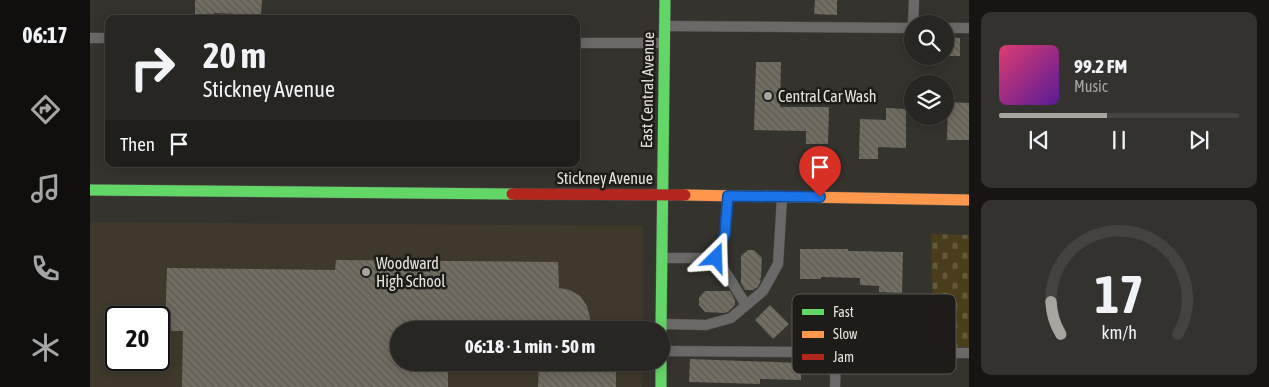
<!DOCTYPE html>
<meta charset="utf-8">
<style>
:root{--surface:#282622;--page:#34322f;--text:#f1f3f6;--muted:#a5a5a5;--line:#444340;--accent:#a7a5a0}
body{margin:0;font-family:"Asap Condensed",sans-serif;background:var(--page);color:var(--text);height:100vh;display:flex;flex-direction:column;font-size:19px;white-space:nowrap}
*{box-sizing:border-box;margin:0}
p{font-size:16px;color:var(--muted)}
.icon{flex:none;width:28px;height:28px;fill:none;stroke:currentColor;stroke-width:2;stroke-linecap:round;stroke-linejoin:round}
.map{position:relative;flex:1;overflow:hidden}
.panel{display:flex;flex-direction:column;gap:12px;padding:12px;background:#161513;width:300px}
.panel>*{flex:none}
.guide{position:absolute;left:15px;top:15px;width:475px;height:152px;border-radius:10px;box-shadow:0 2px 12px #0003,0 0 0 1px var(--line);background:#282622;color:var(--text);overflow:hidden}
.tools{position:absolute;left:814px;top:15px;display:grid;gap:10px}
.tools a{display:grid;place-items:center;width:50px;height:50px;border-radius:50%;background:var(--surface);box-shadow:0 2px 12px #0003,0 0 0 1px var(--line);font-size:25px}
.speed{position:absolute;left:15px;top:306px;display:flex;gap:10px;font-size:25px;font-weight:700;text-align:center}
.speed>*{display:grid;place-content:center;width:65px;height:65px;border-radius:50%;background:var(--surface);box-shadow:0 2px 12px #0003,0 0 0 1px var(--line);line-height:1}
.speed .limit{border:2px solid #111;border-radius:8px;background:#fff;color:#111}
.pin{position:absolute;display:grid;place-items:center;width:42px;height:42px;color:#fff;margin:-51px -21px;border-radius:50% 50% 50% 0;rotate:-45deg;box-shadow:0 0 5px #0007}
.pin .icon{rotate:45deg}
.me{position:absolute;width:55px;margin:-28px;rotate:22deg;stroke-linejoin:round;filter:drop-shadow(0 0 4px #0008)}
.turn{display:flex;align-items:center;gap:18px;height:105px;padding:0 15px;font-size:22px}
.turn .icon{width:65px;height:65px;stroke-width:2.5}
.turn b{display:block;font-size:35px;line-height:42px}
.then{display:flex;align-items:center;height:48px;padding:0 15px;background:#0003;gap:10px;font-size:19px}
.panel .widget{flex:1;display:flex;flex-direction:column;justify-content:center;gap:8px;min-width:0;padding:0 18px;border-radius:10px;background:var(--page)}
.panel .dial{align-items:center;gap:0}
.dial svg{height:130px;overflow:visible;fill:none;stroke:var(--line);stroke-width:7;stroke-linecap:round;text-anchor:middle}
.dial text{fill:var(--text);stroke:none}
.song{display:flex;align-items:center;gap:15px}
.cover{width:60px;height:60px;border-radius:8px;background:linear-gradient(135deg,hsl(340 70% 55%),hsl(270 70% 35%))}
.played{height:5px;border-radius:2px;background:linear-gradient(90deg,var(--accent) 45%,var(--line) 45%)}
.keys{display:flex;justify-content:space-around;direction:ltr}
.trip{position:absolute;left:300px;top:321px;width:280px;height:50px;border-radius:25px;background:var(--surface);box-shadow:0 2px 12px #0003,0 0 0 1px var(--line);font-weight:700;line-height:50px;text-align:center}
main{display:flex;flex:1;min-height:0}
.tabs{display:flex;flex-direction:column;width:90px;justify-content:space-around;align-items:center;background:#100f0e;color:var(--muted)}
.tabs .icon{width:35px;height:35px}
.tabs .active{color:var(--accent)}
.tabs b{font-size:22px;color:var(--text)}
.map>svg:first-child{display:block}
.built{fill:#3f392b;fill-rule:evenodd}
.cemetery{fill:url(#cemetery-stones)}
.building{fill:url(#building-back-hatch)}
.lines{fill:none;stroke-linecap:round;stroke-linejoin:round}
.lane-casing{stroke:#504e4b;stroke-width:11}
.fast-casing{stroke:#504e4b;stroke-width:12}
.slow-casing{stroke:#504e4b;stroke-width:12}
.jam-casing{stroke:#504e4b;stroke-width:12}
.lane{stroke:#6b6967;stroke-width:10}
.fast{stroke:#63d668;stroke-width:11}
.slow{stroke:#ff974d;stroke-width:11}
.jam{stroke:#b3261e;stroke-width:11}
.route-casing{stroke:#114b97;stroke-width:12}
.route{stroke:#1a73e8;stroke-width:9}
.poi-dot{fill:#a7a5a0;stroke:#1d1c18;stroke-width:2}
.labels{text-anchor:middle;stroke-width:5;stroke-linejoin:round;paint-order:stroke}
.street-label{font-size:16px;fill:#e5e3dd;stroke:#1d1c18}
.poi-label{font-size:16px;fill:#e5e3dd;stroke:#1d1c18;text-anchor:start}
.key{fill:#1d1c18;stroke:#595853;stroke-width:1}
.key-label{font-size:14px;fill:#e5e3dd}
</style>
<main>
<nav class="tabs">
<b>06:17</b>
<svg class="icon active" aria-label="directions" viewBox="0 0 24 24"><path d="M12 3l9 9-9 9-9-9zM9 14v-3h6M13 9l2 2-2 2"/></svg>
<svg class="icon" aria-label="music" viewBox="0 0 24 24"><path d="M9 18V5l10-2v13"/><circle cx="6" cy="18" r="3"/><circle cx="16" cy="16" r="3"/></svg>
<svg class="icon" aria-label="phone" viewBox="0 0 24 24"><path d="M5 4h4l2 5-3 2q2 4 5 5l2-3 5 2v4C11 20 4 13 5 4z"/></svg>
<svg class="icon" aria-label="climate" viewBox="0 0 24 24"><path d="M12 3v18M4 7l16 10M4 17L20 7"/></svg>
</nav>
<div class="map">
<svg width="879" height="387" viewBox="0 0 879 387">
<defs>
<pattern id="cemetery-stones" width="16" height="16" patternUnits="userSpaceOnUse" patternTransform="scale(1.25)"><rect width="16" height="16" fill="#493d1b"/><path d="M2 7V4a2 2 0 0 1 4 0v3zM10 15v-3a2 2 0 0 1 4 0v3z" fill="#63593c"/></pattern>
<pattern id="building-back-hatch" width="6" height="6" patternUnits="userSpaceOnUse" patternTransform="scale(1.25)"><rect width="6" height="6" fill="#736e62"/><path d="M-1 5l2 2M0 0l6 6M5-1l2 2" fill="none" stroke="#5c5952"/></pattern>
</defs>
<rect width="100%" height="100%" fill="#35332e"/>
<path class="built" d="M0 222 553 226V330H309V362L553 363 552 387H0ZM26 318H69V360H26Z"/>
<path class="cemetery" d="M841 234 879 235V347H844Z"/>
<g class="building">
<path d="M105 0H172L171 15 124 13V19H105Z"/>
<path d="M725 0H747V15L724 14Z"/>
<path d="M855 37 870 38V56H855Z"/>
<path d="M666 62H691L690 107H739L738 144H716V131L664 130Z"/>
<path d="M858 102 879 103V140H857Z"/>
<path d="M796 108 816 109V148L788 147V159H769L770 119 796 120Z"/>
<path d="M710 249H758V251L813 252 812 293 789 292V286L770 285V278L731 277V279H710Z"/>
<path d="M658 250H664L672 258 671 278H669L671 280 668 287 663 290H655L651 283V256Z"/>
<path d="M246 260 468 262 469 288 480 290 490 296 497 306 503 330H309V362H358V387H92L93 331H75L77 268 245 270Z"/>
<path d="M615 291H640L645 300V305L638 312 635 313 615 312 609 305V298Z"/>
<path d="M680 305 699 324 683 339 665 320Z"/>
<path d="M600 359 711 363V380L670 379V384L599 382Z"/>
<path d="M449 362H526V387H448Z"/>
</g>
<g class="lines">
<defs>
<g id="lane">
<path d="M823 24 824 0"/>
<path d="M576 26 822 28"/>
<path d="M855 28H879"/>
<path d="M0 38H19"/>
<path d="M486 43H573"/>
<path d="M572 258H626L635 234 637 197"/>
<path d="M626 258 640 279 656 305"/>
<path d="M573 324 616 325 641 318 673 291 688 264 692 198"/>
<path d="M571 351 879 353"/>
<path d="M745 387 746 352"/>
</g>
<g id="fast">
<path d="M0 190 422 194"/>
<path d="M571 330 575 0"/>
<path d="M571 362V387"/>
</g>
<path id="slow" d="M595 195 879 200"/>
<path id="jam" d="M422 194 595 195"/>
</defs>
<use href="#lane" class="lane-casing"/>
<use href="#fast" class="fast-casing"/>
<use href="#slow" class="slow-casing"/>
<use href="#jam" class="jam-casing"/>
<use href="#lane" class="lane"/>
<use href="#fast" class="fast"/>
<use href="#slow" class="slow"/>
<use href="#jam" class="jam"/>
</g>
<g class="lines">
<defs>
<path id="route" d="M626 258 635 234 638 196 730 197"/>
</defs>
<use href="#route" class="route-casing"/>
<use href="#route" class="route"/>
</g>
<g class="poi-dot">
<circle cx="678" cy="96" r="5"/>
<circle cx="276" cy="272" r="5"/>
</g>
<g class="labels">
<g class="street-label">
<text transform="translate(557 90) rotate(-89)" y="6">East Central Avenue</text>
<text x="515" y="184">Stickney Avenue</text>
</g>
<g class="poi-label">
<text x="688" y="102">Central Car Wash</text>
<text x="286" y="269">Woodward<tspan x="286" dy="18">High School</tspan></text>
</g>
</g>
<rect x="702" y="294" width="164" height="80" rx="8" class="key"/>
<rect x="712" y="309" width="22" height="6" fill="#63d668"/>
<rect x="712" y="331" width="22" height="7" fill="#ff974d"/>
<rect x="712" y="354" width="22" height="6" fill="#b3261e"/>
<g class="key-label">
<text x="743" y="317">Fast</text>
<text x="743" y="339">Slow</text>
<text x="743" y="362">Jam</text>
</g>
</svg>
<div class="tools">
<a><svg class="icon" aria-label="search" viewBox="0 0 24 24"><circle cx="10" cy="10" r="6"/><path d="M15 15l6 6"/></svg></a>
<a><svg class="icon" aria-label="layers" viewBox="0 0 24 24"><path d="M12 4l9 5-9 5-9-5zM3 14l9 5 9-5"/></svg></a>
</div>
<div class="speed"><div class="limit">20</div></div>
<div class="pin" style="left:730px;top:197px;background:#d93025"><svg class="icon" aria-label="arrive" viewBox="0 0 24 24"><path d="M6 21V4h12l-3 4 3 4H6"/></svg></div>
<svg class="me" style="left:626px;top:258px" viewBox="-20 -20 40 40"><path d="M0-17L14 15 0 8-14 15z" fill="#1a73e8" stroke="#fff" stroke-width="4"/></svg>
<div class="trip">06:18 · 1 min · 50 m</div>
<div class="guide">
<div class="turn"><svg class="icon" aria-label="right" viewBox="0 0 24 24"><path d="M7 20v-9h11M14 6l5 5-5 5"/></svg><div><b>20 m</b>Stickney Avenue</div></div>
<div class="then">Then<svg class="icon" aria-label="arrive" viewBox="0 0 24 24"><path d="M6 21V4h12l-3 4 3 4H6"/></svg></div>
</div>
</div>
<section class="panel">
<div class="widget">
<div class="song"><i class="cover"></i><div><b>99.2 FM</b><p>Music</p></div></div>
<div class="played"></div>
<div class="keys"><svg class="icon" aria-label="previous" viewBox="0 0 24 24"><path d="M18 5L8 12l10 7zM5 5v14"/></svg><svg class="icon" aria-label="pause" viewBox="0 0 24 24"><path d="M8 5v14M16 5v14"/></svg><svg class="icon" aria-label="next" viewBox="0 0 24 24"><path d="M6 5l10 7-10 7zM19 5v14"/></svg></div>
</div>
<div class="widget dial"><svg viewBox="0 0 100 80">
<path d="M14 69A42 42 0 1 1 86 69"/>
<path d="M14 69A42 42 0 0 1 8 49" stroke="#a7a5a0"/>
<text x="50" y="56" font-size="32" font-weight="700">17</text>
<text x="50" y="72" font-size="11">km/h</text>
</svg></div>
</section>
</main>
